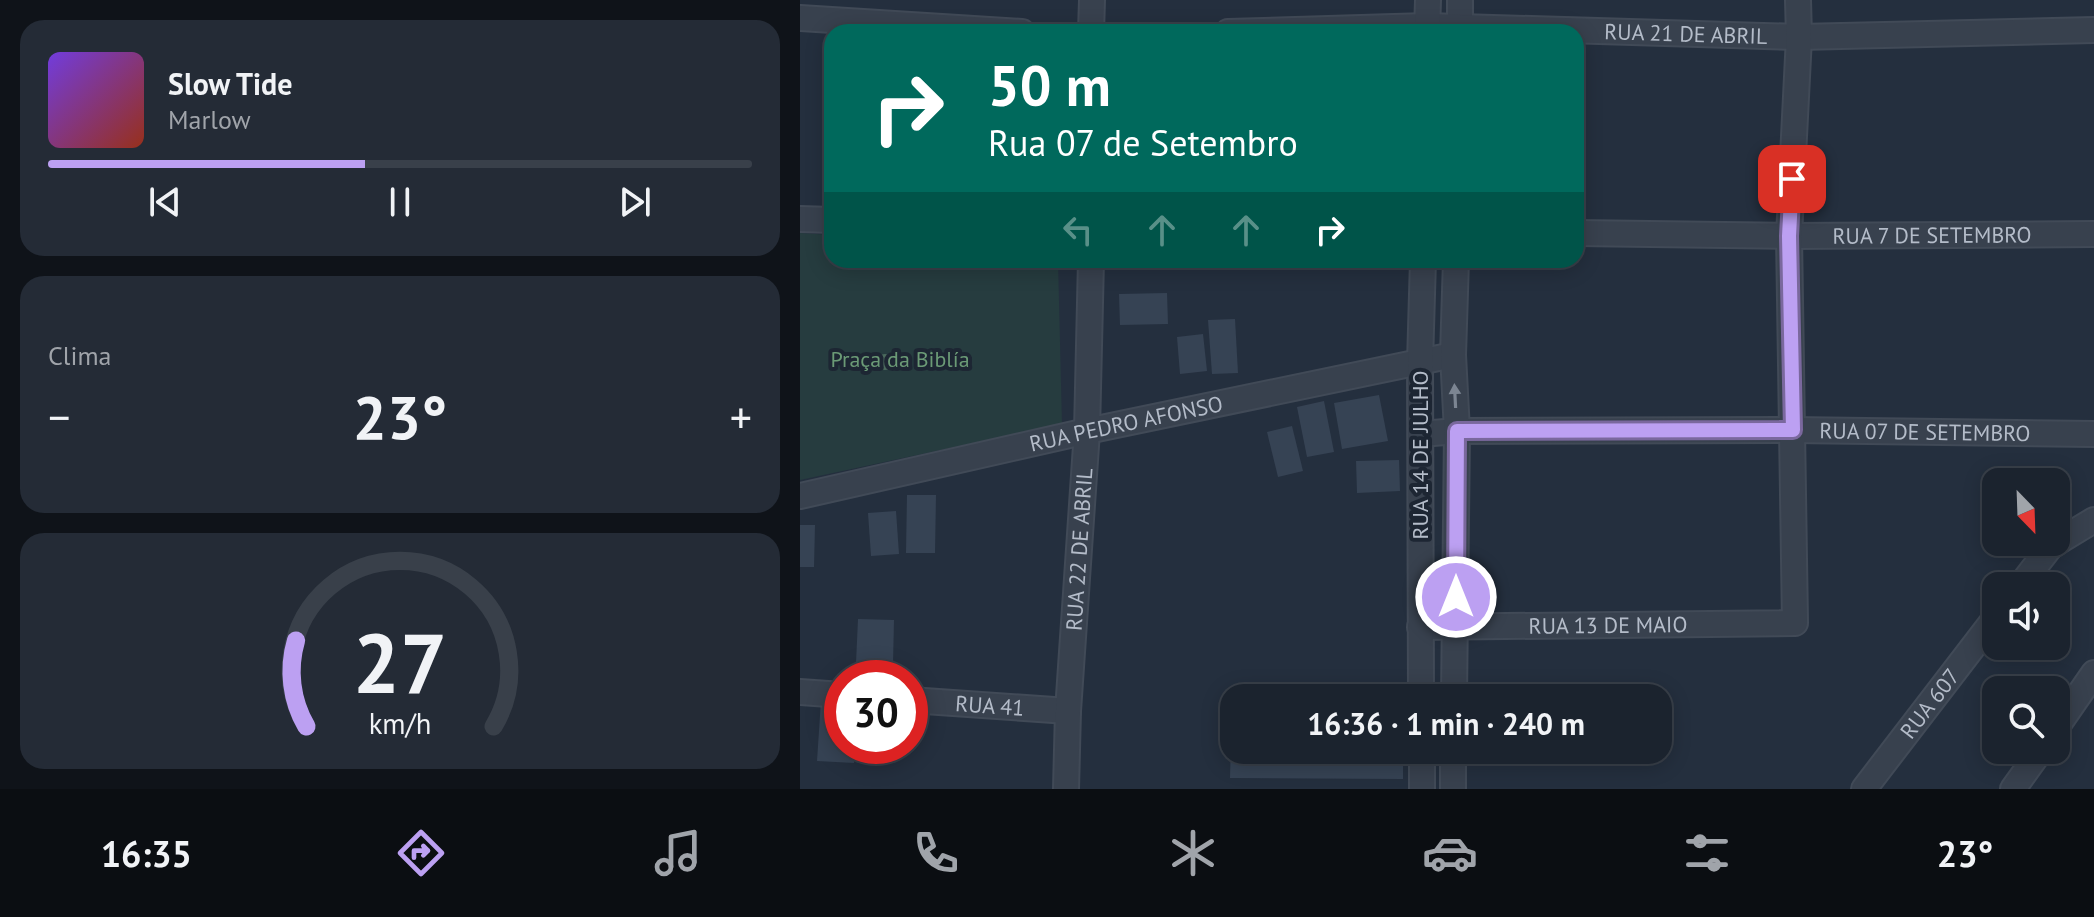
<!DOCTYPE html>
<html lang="pt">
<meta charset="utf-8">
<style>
:root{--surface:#1b232e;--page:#242b36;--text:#f1f3f6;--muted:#a0a4aa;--line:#39404a;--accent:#bca0f2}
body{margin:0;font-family:"PT Sans",sans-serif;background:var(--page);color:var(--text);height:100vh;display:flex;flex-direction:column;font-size:30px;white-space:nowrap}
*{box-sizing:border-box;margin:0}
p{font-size:26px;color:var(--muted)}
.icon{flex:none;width:44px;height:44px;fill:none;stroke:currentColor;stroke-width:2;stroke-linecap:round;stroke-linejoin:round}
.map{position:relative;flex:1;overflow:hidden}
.details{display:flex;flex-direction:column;gap:20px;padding:20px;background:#0f1319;width:800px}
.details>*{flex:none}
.guide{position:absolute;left:24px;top:24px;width:760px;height:244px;border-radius:24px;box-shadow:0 4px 20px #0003,0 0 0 2px var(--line);background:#00695c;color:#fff;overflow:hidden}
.needle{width:52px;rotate:157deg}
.buttons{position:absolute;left:1182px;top:468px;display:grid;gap:16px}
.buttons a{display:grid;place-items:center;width:88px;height:88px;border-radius:16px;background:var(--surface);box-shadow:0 4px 20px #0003,0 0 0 2px var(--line);font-size:40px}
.speed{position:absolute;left:24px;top:660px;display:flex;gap:16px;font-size:40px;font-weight:700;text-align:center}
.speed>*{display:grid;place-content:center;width:104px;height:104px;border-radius:50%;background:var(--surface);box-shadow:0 4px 20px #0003,0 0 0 2px var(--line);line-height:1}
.speed .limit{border:12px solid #d22;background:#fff;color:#111}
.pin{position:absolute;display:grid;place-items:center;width:68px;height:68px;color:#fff;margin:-34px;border-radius:16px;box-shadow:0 4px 12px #0006}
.me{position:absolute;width:88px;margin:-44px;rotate:0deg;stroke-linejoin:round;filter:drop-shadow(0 0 6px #0008)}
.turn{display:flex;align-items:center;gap:28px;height:168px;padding:0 32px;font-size:36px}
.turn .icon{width:104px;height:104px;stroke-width:2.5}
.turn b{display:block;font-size:56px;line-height:68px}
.lanes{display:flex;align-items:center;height:76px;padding:0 32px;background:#0003;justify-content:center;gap:40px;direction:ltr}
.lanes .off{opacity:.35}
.big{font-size:60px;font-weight:700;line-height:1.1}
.details .tile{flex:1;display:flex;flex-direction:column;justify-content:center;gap:12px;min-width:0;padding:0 28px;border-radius:24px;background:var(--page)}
.details .dial{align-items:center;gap:0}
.dial svg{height:208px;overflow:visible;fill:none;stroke:var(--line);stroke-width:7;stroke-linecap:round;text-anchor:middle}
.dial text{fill:var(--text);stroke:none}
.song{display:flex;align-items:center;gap:24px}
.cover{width:96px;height:96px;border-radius:12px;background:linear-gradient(135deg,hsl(260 70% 55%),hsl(10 70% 35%))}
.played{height:8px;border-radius:4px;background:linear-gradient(90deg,var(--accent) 45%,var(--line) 45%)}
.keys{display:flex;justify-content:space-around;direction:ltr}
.heat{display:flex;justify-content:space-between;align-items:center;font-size:44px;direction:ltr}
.trip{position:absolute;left:420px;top:684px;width:452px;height:80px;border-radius:24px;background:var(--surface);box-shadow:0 4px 20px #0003,0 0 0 2px var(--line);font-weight:700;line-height:80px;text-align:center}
.menu{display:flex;height:128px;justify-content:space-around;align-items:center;background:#0b0e12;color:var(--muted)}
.menu .icon{width:56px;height:56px}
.menu .current{color:var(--accent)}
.menu b{font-size:36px;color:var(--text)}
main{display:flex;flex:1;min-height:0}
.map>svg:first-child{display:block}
.green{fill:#263c3f}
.building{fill:#364354}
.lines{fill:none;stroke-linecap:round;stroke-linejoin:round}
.minor-casing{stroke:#414a57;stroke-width:28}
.minor{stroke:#38414e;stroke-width:24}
.tree{fill:#4b6a5d}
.oneway{fill:#7c8592}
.route-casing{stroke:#7a689d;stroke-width:20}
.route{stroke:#bca0f2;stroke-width:14}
.labels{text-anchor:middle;stroke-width:8;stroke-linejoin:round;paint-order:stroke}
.street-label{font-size:22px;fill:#b4bcc9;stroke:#1d2633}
.park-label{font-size:22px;fill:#6b9a76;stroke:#1d2633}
</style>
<main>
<section class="details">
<div class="tile">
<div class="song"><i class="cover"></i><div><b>Slow Tide</b><p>Marlow</p></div></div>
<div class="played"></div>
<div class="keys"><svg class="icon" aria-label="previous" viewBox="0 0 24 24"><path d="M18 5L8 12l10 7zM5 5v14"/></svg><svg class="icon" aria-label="pause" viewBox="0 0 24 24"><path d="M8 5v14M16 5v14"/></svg><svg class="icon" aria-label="next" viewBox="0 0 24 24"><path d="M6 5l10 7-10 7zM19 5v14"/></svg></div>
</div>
<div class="tile"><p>Clima</p>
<div class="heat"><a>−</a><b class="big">23°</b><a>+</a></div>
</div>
<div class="tile dial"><svg viewBox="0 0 100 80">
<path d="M14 69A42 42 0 1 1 86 69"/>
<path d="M14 69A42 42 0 0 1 10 36" stroke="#bca0f2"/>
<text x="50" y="56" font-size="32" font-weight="700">27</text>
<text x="50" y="72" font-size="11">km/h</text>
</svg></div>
</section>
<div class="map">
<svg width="1294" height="789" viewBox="0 0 1294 789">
<rect width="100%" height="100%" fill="#242f3e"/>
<path class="green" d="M0 233 32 235V260H258L262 424 0 480Z"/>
<g class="building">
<path d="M367 293 368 324 320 325 319 294Z"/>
<path d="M435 319 438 373 412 374 408 320Z"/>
<path d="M403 334 407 371 380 374 377 337Z"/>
<path d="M579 395 588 441 542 449 534 403Z"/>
<path d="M524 401 534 452 507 457 497 407Z"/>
<path d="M492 426 503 471 478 477 467 432Z"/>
<path d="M599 460 600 491 557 493 556 461Z"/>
<path d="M107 495H136L135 553H106Z"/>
<path d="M96 511 99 554 71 556 68 513Z"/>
<path d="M0 525H15L14 567H0Z"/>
<path d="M58 619 94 620 93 664 56 663Z"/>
<path d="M502 684 603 685V698H502Z"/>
<path d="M21 700 42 701V746H55L54 763 17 761Z"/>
<path d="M431 740H434V750H603V779L430 778Z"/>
</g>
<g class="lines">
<defs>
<g id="minor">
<path d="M660 0V32"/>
<path d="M0 18 222 32"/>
<path d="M291 32 292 0"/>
<path id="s1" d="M428 32 627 26 999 37 1294 30"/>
<path d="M627 32 628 0"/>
<path d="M0 219 32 220"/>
<path id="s2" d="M776 233 989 236 1294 234"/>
<path id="s3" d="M621 434 657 431 993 430 1294 434"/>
<path id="s4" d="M0 496 287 431 653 355"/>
<path d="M1220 586 1251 546 1294 520"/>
<path id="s5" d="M620 627 995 623 989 236 999 37 998 0"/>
<path d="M0 692 42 695"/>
<path d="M621 698 620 363 623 260"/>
<path d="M654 698 657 431 653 355 656 260"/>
<path id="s6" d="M110 700 268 711"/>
<path d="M1256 728 1294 673"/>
<path d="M622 750V789"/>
<path id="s7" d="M266 789 268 711 287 431 291 260"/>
<path d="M653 789V750"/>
<path id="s8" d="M1064 789 1196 617"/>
<path d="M1213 789 1241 750"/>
</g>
</defs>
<use href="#minor" class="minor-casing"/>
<use href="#minor" class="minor"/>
</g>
<circle class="tree" cx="85" cy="362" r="8"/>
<defs><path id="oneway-solid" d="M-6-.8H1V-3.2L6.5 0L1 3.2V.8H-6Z" transform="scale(2)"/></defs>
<use class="oneway" href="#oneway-solid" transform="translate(655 396) rotate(-93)"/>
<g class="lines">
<defs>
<path id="route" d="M656 597 657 431 993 430 989 236 992 179"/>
</defs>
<use href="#route" class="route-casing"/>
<use href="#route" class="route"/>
</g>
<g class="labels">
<g class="street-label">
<text dy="8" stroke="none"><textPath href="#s1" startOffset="458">RUA 21 DE ABRIL</textPath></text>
<text dy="8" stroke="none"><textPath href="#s2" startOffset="356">RUA 7 DE SETEMBRO</textPath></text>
<text dy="8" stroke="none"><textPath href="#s4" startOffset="334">RUA PEDRO AFONSO</textPath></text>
<text dy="8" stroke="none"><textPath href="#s3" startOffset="504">RUA 07 DE SETEMBRO</textPath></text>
<text transform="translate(620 455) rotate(-90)" y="8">RUA 14 DE JULHO</text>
<text dy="8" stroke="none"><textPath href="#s7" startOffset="240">RUA 22 DE ABRIL</textPath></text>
<text dy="8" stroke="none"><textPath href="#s5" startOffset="188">RUA 13 DE MAIO</textPath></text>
<text dy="8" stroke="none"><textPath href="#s8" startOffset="108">RUA 607</textPath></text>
<text dy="8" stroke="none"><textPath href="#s6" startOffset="80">RUA 41</textPath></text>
</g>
<g class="park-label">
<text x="100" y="367">Praça da Biblía</text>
</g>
</g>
</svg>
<div class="buttons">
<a><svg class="needle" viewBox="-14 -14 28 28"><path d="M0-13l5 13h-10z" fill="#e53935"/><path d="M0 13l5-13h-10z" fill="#a0a4aa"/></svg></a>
<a><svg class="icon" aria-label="sound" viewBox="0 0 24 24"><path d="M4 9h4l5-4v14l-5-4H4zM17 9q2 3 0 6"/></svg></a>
<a><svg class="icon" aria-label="search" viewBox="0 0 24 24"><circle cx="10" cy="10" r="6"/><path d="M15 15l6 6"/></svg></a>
</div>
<div class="speed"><div class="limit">30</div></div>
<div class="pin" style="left:992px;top:179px;background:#d93025"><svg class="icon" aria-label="arrive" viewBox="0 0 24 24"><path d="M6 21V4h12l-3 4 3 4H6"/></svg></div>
<svg class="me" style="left:656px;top:597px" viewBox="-20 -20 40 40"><circle r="17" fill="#bca0f2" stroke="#fff" stroke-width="3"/><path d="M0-11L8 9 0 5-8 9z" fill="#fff"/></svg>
<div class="trip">16:36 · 1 min · 240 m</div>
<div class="guide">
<div class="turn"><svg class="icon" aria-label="right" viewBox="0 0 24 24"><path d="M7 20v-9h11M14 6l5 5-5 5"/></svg><div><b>50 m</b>Rua 07 de Setembro</div></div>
<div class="lanes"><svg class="icon off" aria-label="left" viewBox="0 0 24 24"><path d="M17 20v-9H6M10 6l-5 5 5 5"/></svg><svg class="icon off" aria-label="ahead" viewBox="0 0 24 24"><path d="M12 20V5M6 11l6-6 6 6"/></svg><svg class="icon off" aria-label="ahead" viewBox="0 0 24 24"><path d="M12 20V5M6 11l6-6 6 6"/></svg><svg class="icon" aria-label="right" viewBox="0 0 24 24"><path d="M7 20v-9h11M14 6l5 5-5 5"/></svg></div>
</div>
</div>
</main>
<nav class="menu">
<b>16:35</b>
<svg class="icon current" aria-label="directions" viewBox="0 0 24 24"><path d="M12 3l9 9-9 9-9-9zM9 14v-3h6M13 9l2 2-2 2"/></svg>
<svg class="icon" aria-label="music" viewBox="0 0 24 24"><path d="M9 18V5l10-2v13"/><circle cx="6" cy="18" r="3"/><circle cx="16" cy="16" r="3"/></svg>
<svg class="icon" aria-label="phone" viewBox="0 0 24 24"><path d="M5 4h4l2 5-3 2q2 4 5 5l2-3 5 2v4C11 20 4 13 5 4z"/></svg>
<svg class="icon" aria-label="climate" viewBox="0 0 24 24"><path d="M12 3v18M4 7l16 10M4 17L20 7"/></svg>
<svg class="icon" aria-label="car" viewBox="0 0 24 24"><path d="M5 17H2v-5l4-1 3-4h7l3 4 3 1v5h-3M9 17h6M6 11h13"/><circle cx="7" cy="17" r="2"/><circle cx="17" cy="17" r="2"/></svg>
<svg class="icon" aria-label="filters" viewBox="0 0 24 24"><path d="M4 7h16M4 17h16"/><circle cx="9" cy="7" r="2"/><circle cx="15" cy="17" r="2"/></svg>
<b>23°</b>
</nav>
